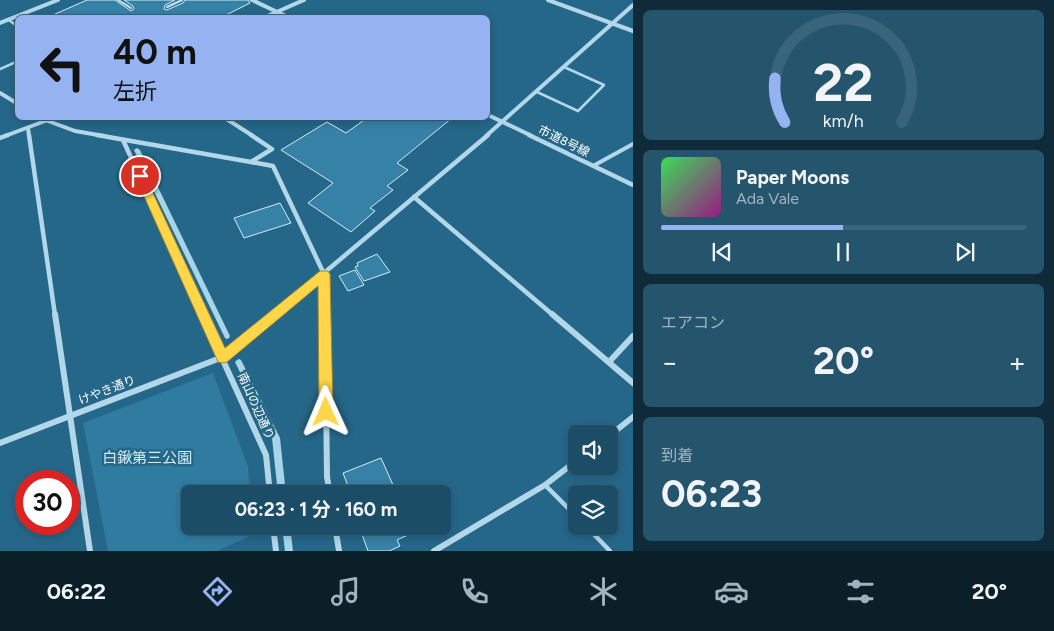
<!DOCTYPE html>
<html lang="ja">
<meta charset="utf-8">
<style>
:root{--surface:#1c4d67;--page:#25546d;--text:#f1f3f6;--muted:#a0b4c0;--line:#3a647b;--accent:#95b2f1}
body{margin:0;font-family:Figtree,"Noto Sans JP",sans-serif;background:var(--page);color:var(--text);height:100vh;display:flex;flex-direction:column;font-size:19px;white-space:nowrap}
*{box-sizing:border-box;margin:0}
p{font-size:16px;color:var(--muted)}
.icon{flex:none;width:28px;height:28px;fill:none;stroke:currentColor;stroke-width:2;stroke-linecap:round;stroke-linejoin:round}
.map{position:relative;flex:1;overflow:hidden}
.details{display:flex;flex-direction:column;gap:10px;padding:10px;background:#0f2a39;width:421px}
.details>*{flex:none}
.hud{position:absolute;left:15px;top:15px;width:475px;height:105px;border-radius:8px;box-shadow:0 2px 8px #0003,0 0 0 1px var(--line);background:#95b2f1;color:#111;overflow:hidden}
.buttons{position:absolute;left:568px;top:425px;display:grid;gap:10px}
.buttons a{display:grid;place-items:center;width:50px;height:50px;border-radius:8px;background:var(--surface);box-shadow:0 2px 8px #0003,0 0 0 1px var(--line);font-size:25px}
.speed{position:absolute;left:15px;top:470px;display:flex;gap:10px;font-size:25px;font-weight:700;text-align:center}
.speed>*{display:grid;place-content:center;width:65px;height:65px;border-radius:50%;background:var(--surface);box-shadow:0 2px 8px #0003,0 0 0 1px var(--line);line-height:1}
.speed .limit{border:8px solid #d22;background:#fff;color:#111}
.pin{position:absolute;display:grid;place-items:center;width:42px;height:42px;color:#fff;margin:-21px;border:2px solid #fff;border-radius:50%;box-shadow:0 1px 5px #0007}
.me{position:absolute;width:55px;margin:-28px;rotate:359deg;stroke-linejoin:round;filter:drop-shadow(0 0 4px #0008)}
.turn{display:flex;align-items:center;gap:18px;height:105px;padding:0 15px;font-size:22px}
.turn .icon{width:65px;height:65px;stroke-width:2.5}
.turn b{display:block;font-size:35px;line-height:42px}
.big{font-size:38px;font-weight:700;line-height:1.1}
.details .card{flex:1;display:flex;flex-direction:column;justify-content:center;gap:8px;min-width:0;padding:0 18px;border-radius:8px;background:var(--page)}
.details .dial{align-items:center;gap:0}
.dial svg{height:130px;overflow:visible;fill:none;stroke:var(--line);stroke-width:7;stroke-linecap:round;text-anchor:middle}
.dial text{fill:var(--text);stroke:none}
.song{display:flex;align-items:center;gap:15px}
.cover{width:60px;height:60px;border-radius:8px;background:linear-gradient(135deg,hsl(130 70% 55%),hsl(310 70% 35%))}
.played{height:5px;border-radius:2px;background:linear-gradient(90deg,var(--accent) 50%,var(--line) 50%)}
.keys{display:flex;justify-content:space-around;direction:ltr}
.heat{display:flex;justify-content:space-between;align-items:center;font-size:28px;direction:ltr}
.trip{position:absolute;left:181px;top:485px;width:270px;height:50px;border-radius:8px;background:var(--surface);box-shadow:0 2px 8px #0003,0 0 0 1px var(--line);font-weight:700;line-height:50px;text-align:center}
.tabs{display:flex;height:80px;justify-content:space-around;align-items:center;background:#0b1f29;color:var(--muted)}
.tabs .icon{width:35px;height:35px}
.tabs .selected{color:var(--accent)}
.tabs b{font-size:22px;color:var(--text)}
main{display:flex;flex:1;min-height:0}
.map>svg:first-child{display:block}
.green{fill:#307ca1}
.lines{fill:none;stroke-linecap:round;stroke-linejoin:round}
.stream{fill:#a6d5ea;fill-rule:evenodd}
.building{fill:#3681a6;stroke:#d6ecf7}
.service-far2{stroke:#b2d7e9;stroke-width:2.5}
.service-far1{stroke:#b2d7e9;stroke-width:4}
.service{stroke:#b2d7e9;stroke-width:4.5}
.minor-far2{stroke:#b2d7e9;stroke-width:4}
.minor-far1{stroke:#b2d7e9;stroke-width:4.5}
.minor{stroke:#b2d7e9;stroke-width:6}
.route{fill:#ffd54a;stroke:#a68a30}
.labels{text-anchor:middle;stroke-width:5;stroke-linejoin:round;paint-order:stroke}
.street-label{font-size:12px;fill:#fff;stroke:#256789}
.near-park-label{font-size:15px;fill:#d6ecf7;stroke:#256789}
</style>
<main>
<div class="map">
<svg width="633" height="551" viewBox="0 0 633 551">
<rect width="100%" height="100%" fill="#256789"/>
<path class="green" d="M213 373 248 467 250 494H190V526H252V535L217 551H108L83 423Z"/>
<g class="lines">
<g class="stream">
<path d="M137 148 140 150 229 334 230 336 229 338 227 339 225 338 134 150Z"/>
<path d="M239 359 241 360 280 438 286 494H278L272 438 235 362 237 360Z"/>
<path d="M282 526H290L293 551H285Z"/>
</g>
</g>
<g class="building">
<path d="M87 0H115L131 11 134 9 133 6 124 0H175L165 5 164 9 167 10 183 3 185 0H248L250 3 220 18H46Z"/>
<path d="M367 118H452L397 163 408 170 387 186 393 190 370 208 375 211 351 232 308 203 333 183 281 150 327 122 346 133Z"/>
<path d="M280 203 291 223 244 238 234 218Z"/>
<path d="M377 254 390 272 364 281 355 267 358 266 357 263Z"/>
<path d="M355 270 364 285 348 291 339 276Z"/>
<path d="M381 458 397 494H351L343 473Z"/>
<path d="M359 526H428L397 540 400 546 389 551H368Z"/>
</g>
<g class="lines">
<g class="service-far2">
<path d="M118 0 131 8"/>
<path d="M167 7 182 0"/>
<path d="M9 20 18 27"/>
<path d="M0 69 18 61"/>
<path d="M537 92 578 111 604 85 564 67"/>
</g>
<path class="service-far1" d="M593 166 633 144"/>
<g class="service">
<path d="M545 485 576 516"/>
<path d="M586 526 610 551"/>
</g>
<g class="minor-far2">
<path d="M252 0 290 18"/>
<path d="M548 0 633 31"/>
<path d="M263 18 304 0"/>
<path d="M0 23 58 0"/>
<path d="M0 93 18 104"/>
<path d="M488 115 532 136"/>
<path d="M40 118 75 131 104 136"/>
<path d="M225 118 253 136"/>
<path d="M28 128 29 136"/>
<path d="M5 136 53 118"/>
<path d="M486 136 633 5"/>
</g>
<g class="minor-far1">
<path d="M29 135 55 315"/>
<path d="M97 135 251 162 272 149 251 135"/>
<path d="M529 135 633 185"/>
<path d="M0 138 8 135"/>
<path d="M123 140 203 315"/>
<path d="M251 162 273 166 324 274 325 315"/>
<path d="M414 197 553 315"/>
<path d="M274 315 488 135"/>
</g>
<g class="minor">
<path d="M55 314 90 551"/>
<path d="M202 314 266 455 270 494"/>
<path d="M325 314 327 477 330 494"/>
<path d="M552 314 633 383"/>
<path d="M609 362 633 336"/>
<path d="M609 436 633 417"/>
<path d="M0 443 223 357 275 314"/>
<path d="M273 526 276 551"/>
<path d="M335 526 339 551"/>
<path d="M434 551 545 485 576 461"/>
</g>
</g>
<path class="route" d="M140 173 145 176 225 348 320 271H328L330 274 333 412 331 417 326 418 321 417 319 412 318 286 227 362 223 363 218 362 135 176Z"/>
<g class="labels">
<g class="street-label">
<text transform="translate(564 141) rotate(26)" y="4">市道8号線</text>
<text transform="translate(107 390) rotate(-21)" y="4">けやき通り</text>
<text transform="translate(256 406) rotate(66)" y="4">南山の辺通り</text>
</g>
<g class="near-park-label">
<text x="147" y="463">白鍬第三公園</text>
</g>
</g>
</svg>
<div class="buttons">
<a><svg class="icon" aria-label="sound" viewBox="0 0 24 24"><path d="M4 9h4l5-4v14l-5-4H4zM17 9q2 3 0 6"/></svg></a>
<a><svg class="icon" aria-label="layers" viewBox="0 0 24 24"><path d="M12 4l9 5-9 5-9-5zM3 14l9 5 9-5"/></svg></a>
</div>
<div class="speed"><div class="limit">30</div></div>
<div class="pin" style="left:140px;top:176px;background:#d93025"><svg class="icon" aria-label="arrive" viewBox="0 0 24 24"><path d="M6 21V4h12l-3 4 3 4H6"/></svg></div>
<svg class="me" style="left:326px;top:412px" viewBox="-20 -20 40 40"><path d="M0-17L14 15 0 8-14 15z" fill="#ffd54a" stroke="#fff" stroke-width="4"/></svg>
<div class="trip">06:23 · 1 分 · 160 m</div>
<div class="hud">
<div class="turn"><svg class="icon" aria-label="left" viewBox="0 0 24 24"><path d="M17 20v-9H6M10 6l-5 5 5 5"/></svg><div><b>40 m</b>左折</div></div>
</div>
</div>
<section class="details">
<div class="card dial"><svg viewBox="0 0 100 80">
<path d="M14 69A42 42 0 1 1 86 69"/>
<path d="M14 69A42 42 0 0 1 8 42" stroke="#95b2f1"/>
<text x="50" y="56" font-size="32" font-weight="700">22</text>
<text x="50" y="72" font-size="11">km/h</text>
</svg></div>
<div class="card">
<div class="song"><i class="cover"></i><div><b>Paper Moons</b><p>Ada Vale</p></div></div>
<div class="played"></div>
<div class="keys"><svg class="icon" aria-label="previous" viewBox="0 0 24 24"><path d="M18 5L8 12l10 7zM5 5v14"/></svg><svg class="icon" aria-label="pause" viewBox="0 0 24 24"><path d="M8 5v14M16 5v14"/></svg><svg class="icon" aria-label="next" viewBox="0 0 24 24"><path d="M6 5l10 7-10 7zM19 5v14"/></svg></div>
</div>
<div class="card"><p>エアコン</p>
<div class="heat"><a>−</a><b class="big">20°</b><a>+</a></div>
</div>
<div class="card"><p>到着</p><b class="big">06:23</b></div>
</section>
</main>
<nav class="tabs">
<b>06:22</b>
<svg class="icon selected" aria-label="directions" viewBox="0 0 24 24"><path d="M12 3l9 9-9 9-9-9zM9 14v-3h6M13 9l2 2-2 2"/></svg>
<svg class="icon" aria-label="music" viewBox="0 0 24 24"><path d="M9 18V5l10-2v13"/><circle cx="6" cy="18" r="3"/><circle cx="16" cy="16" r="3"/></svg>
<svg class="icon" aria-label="phone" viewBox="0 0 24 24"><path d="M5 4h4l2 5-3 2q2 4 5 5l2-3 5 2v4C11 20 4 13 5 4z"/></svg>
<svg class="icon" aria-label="climate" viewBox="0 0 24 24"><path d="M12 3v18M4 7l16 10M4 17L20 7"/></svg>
<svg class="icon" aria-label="car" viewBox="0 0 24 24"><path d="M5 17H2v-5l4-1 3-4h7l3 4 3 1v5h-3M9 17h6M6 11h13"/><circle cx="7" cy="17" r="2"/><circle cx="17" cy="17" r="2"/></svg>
<svg class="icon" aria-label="filters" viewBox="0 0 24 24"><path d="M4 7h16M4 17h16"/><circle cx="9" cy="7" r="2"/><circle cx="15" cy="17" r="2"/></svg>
<b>20°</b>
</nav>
